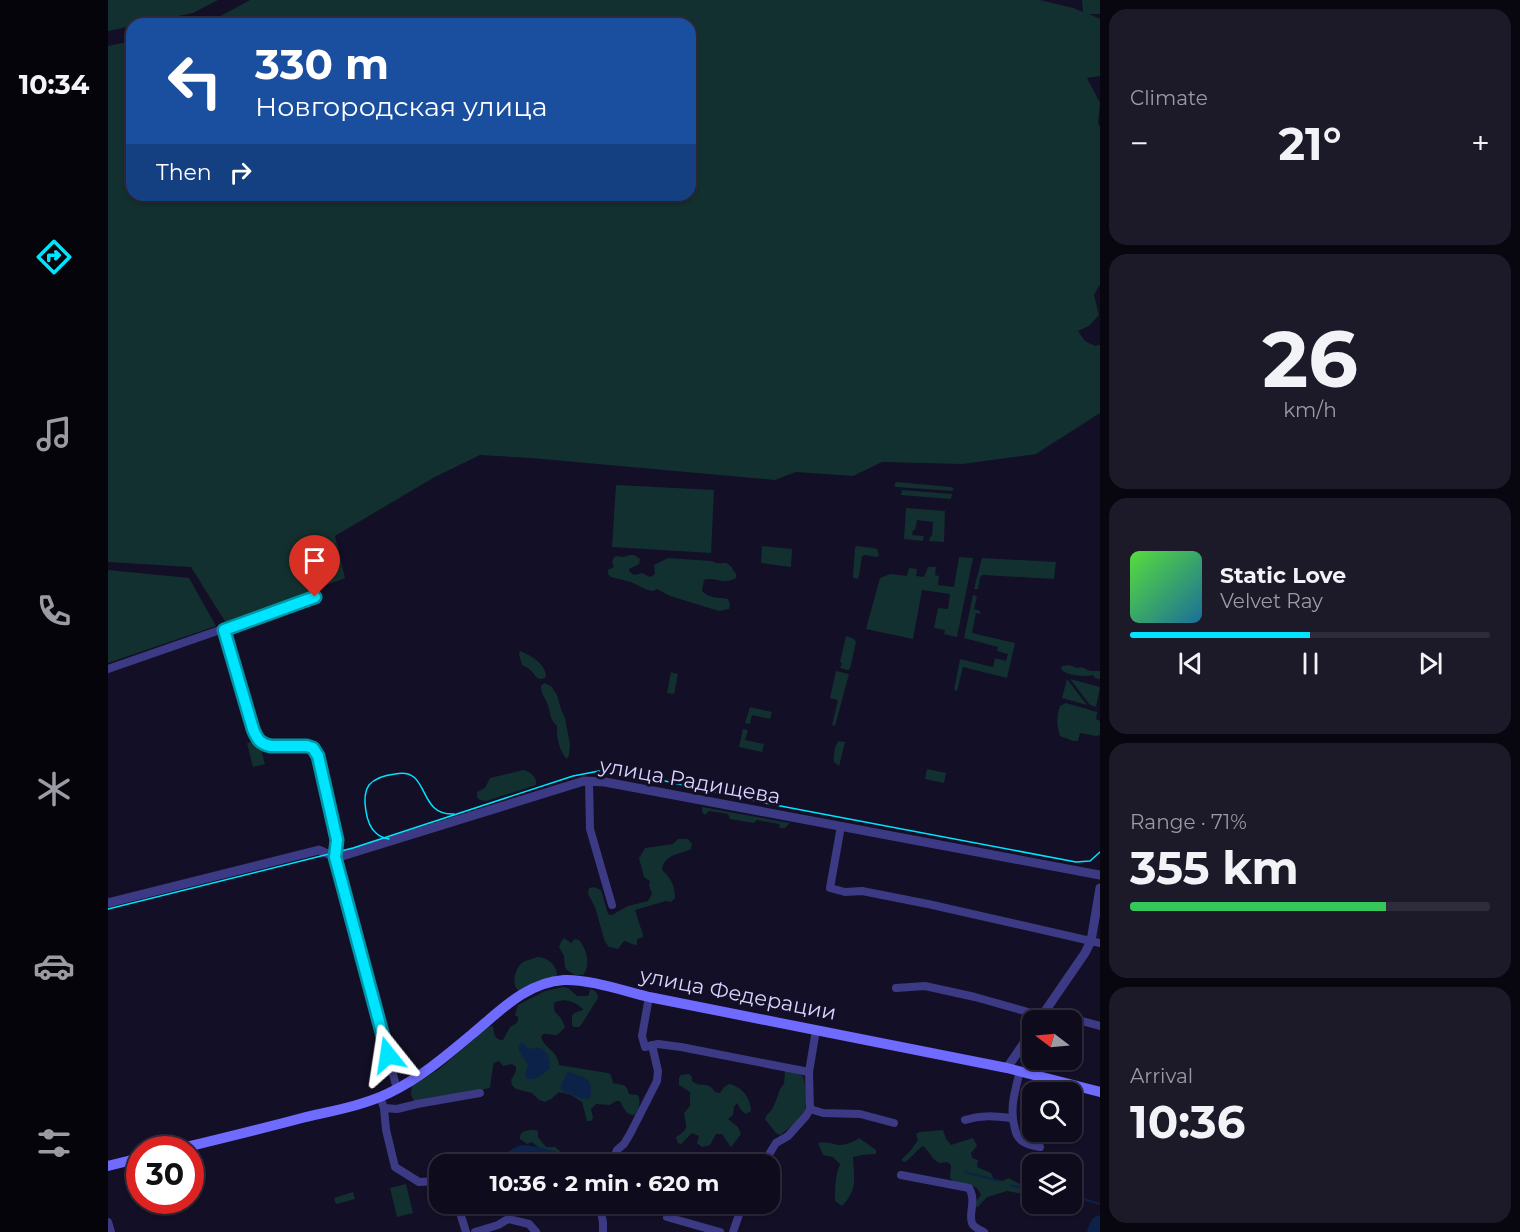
<!DOCTYPE html>
<meta charset="utf-8">
<style>
:root{--surface:#0e0b1c;--page:#1c1929;--text:#f1f3f6;--muted:#9b9ba3;--line:#2e2b3b;--accent:#00e5ff}
body{margin:0;font-family:Montserrat,sans-serif;background:var(--page);color:var(--text);height:100vh;display:flex;flex-direction:column;font-size:22px;white-space:nowrap}
*{box-sizing:border-box;margin:0}
p{font-size:20px;color:var(--muted)}
.icon{flex:none;width:33px;height:33px;fill:none;stroke:currentColor;stroke-width:2;stroke-linecap:round;stroke-linejoin:round}
.map{position:relative;flex:1;overflow:hidden}
.side{display:flex;flex-direction:column;gap:9px;padding:9px;background:#08060f;width:420px}
.side>*{flex:none}
.banner{position:absolute;left:18px;top:18px;width:570px;height:183px;border-radius:18px;box-shadow:0 2px 4px #0004,0 0 0 2px var(--line);background:#1a4fa0;color:#fff;overflow:hidden}
.needle{width:39px;rotate:286deg}
.buttons{position:absolute;left:914px;top:1010px;display:grid;gap:12px}
.buttons a{display:grid;place-items:center;width:60px;height:60px;border-radius:12px;background:var(--surface);box-shadow:0 2px 4px #0004,0 0 0 2px var(--line);font-size:30px}
.speed{position:absolute;left:18px;top:1136px;display:flex;gap:12px;font-size:30px;font-weight:700;text-align:center}
.speed>*{display:grid;place-content:center;width:78px;height:78px;border-radius:50%;background:var(--surface);box-shadow:0 2px 4px #0004,0 0 0 2px var(--line);line-height:1}
.speed .limit{border:9px solid #d22;background:#fff;color:#111}
.pin{position:absolute;display:grid;place-items:center;width:51px;height:51px;color:#fff;margin:-62px -26px;border-radius:50% 50% 50% 0;rotate:-45deg;box-shadow:0 0 6px #0007}
.pin .icon{rotate:45deg}
.me{position:absolute;width:66px;margin:-33px;rotate:345deg;stroke-linejoin:round;filter:drop-shadow(0 0 4px #0008)}
.turn{display:flex;align-items:center;gap:21px;height:126px;padding:0 30px;font-size:27px}
.turn .icon{width:78px;height:78px;stroke-width:2.5}
.turn b{display:block;font-size:42px;line-height:51px}
.then{display:flex;align-items:center;height:57px;padding:0 30px;background:#0003;gap:12px;font-size:22px}
.big{font-size:45px;font-weight:700;line-height:1.1}
.side .widget{flex:1;display:flex;flex-direction:column;justify-content:center;gap:9px;min-width:0;padding:0 21px;border-radius:18px;background:var(--page)}
.side .dial{align-items:center;gap:0}
.dial b{font-size:78px;line-height:1}
.song{display:flex;align-items:center;gap:18px}
.cover{width:72px;height:72px;border-radius:9px;background:linear-gradient(135deg,hsl(110 70% 55%),hsl(200 70% 35%))}
.played{height:6px;border-radius:3px;background:linear-gradient(90deg,var(--accent) 50%,var(--line) 50%)}
.keys{display:flex;justify-content:space-around;direction:ltr}
.heat{display:flex;justify-content:space-between;align-items:center;font-size:33px;direction:ltr}
.charge{height:9px;border-radius:4px;background:linear-gradient(90deg,#34c759 71%,var(--line) 0)}
.trip{position:absolute;left:321px;top:1154px;width:351px;height:60px;border-radius:18px;background:var(--surface);box-shadow:0 2px 4px #0004,0 0 0 2px var(--line);font-weight:700;line-height:60px;text-align:center}
main{display:flex;flex:1;min-height:0}
.tabs{display:flex;flex-direction:column;width:108px;justify-content:space-around;align-items:center;background:#06040b;color:var(--muted)}
.tabs .icon{width:42px;height:42px}
.tabs .current{color:var(--accent)}
.tabs b{font-size:27px;color:var(--text)}
.map>svg:first-child{display:block}
.green{fill:#12302f}
.water{fill:#0c2248}
.lines{fill:none;stroke-linecap:round;stroke-linejoin:round}
.stream{stroke:#0c2248;stroke-width:2}
.minor{stroke:#3d3a85;stroke-width:8}
.tertiary{stroke:#3d3a85;stroke-width:9}
.secondary{stroke:#6f6bff;stroke-width:10}
.tram{stroke:#00e5ff;stroke-width:1.5}
.route-casing{stroke:#0095a6;stroke-width:15}
.route{stroke:#00e5ff;stroke-width:10}
.labels{text-anchor:middle;stroke-width:6;stroke-linejoin:round;paint-order:stroke}
.street-label{font-size:21px;fill:#d9d4ff;stroke:#130f26}
</style>
<main>
<nav class="tabs">
<b>10:34</b>
<svg class="icon current" aria-label="directions" viewBox="0 0 24 24"><path d="M12 3l9 9-9 9-9-9zM9 14v-3h6M13 9l2 2-2 2"/></svg>
<svg class="icon" aria-label="music" viewBox="0 0 24 24"><path d="M9 18V5l10-2v13"/><circle cx="6" cy="18" r="3"/><circle cx="16" cy="16" r="3"/></svg>
<svg class="icon" aria-label="phone" viewBox="0 0 24 24"><path d="M5 4h4l2 5-3 2q2 4 5 5l2-3 5 2v4C11 20 4 13 5 4z"/></svg>
<svg class="icon" aria-label="climate" viewBox="0 0 24 24"><path d="M12 3v18M4 7l16 10M4 17L20 7"/></svg>
<svg class="icon" aria-label="car" viewBox="0 0 24 24"><path d="M5 17H2v-5l4-1 3-4h7l3 4 3 1v5h-3M9 17h6M6 11h13"/><circle cx="7" cy="17" r="2"/><circle cx="17" cy="17" r="2"/></svg>
<svg class="icon" aria-label="filters" viewBox="0 0 24 24"><path d="M4 7h16M4 17h16"/><circle cx="9" cy="7" r="2"/><circle cx="15" cy="17" r="2"/></svg>
</nav>
<div class="map">
<svg width="992" height="1232" viewBox="0 0 992 1232">
<rect width="100%" height="100%" fill="#130f26"/>
<g class="green">
<path d="M0 0H110L85 13 33 24H24V26L0 31Z"/>
<path d="M142 0H932L965 8 975 12 974 0H992V14H981L992 19V76L979 78 992 103 990 123 992 127V284L986 295 991 315 981 326 970 331 977 341 987 346 992 345V413L928 454 854 464 774 462 745 476 688 472 667 480 423 458 372 455 325 478 227 536 237 578 118 623 83 567 0 562V46L24 41V195H582V24H98Z"/>
<path d="M788 482 843 487 846 489 844 491 788 487 786 485Z"/>
<path d="M508 485 606 490 603 553 504 547Z"/>
<path d="M794 490 844 494 843 499 793 495Z"/>
<path d="M798 508 837 511 836 542 821 541 822 537 824 536 825 522 809 520 807 530H805L804 535 816 536 815 541 796 539Z"/>
<path d="M654 546 684 549 683 567 653 563Z"/>
<path d="M748 546 765 548 769 549 771 555 769 557 757 555 754 556 751 576 750 579 745 578V574L747 548Z"/>
<path d="M522 555H526L532 559 531 564 521 569V571L526 575 534 573 542 577 547 574 546 565 560 558 604 561C611 566 616 561 620 564 623 565 626 572 628 574V578C612 586 609 576 596 580L594 591C601 599 611 597 620 599L622 604 621 609 611 611 562 596 549 589 544 591 537 589 523 582 503 577 500 574V570L506 567 504 562 506 557 510 556 515 557Z"/>
<path d="M851 557 865 558 849 637 836 634 837 630 826 628 830 608 840 609 842 594 814 590 805 639 758 629 772 578 782 574 799 576 801 568 809 569 808 576 816 577 820 567H828L827 575 831 576 830 585 846 587Z"/>
<path d="M874 558 948 562 946 579 875 575 872 577 870 589H866Z"/>
<path d="M0 570 81 578 108 626 0 663Z"/>
<path d="M865 595 869 596 866 609 872 611V614L868 613 864 633 907 643 899 678 855 667 849 691 846 690 852 659 885 667 887 658 898 661 900 654 889 651 890 647 856 638Z"/>
<path d="M738 636 746 639 748 642 742 669 740 670 732 668 734 663 732 662Z"/>
<path d="M412 651C424 656 438 664 438 677 428 683 428 674 421 669 419 667 416 666 414 665L411 654Z"/>
<path d="M961 665 969 668 974 667 982 671H992V679L987 678 985 675C976 677 959 676 953 669L954 666Z"/>
<path d="M728 671 741 674 727 726 724 725 730 700 722 698Z"/>
<path d="M563 672 570 674 566 694 559 693Z"/>
<path d="M959 679 979 705 954 698Z"/>
<path d="M962 679 992 687 988 707 982 705Z"/>
<path d="M436 683 443 686 449 695 453 709 457 718 462 745 461 755 459 759C451 751 448 736 449 726 440 716 444 716 440 706 438 698 433 695 433 686Z"/>
<path d="M958 703 989 712 988 719 992 721V735L988 736 972 733 970 741H965L952 736C949 726 948 717 952 706Z"/>
<path d="M642 707 664 712 662 719 644 715 642 724 637 723Z"/>
<path d="M635 729 640 730 637 740 656 744 654 752 631 747Z"/>
<path d="M731 741 737 742 731 766 726 762C725 756 727 744 731 741Z"/>
<path d="M144 742 153 750 157 764 145 767 139 743Z"/>
<path d="M819 769 838 773 836 783 817 779Z"/>
<path d="M415 770C422 771 430 778 428 785L378 801 372 800 369 797V792L377 788 382 778Z"/>
<path d="M594 807 682 823 677 828H672L671 824 649 820 646 823 622 819 620 814 601 811 597 815 594 812Z"/>
<path d="M570 839H580L584 844 583 849C571 855 556 854 554 870 563 878 567 886 567 898L563 902 558 901 527 910 535 935V937L529 939V945C524 945 521 942 516 941L510 949 501 947 497 942 487 907 480 894 481 888 486 887 493 890 500 914 504 915 520 906 540 901 544 894 541 885 542 881 536 877 531 858 537 848 565 844Z"/>
<path d="M456 938 463 943 467 939 471 940C479 949 483 966 475 975H467L459 970 457 967 456 956 451 947 453 942Z"/>
<path d="M429 957C440 957 450 966 449 977L412 991C411 990 409 989 408 988 404 981 408 967 414 963 418 960 425 959 429 957Z"/>
<path d="M456 987 460 988 469 996H480L481 994 482 989C487 990 490 993 490 998L473 1025 471 1027H466L464 1025V1016L466 1013 475 1010V1009C467 1002 456 997 446 1003 445 1014 450 1013 454 1020 455 1022 456 1025 457 1027 447 1039 449 1034 435 1034L433 1037C437 1050 449 1049 451 1065L500 1073 503 1075 505 1083C514 1086 518 1082 521 1094L530 1095C533 1101 531 1111 526 1115 518 1115 515 1107 512 1101H508L502 1105 488 1104 483 1109 485 1118 483 1121H479L474 1102 463 1095 451 1092 443 1099 437 1102 431 1100 424 1093 408 1089 404 1085 403 1080 408 1071V1067L404 1064 395 1066 391 1061 386 1063 385 1066 382 1088 307 1103 303 1095 304 1085 330 1070 380 1027 385 1026C386 1033 386 1040 395 1040L402 1027C406 1025 411 1023 410 1017L407 1015 410 1005 437 991Z"/>
<path d="M678 1070 689 1073 695 1076C703 1108 698 1116 672 1135L668 1133 657 1119C659 1113 663 1112 665 1107 670 1099 670 1089 676 1084L677 1072Z"/>
<path d="M581 1074 584 1077V1081C592 1087 595 1083 601 1086 606 1089 605 1092 612 1093L616 1087 621 1084C634 1086 643 1099 643 1111L638 1114 633 1110 629 1103 626 1107 625 1115 620 1119 630 1127 633 1134 623 1147 614 1134H608L602 1145 594 1147 589 1143 591 1136 584 1133 573 1144 570 1143 568 1137C582 1129 578 1127 576 1113L582 1106V1092L571 1085V1078L573 1075Z"/>
<path d="M425 1130 430 1131V1137L438 1147H447L453 1152H461L463 1154V1158L461 1159 431 1148 424 1142 419 1144 412 1139C411 1131 419 1130 425 1130Z"/>
<path d="M835 1130 838 1139 843 1145 865 1138 869 1146 863 1153 864 1158 870 1160 869 1167 883 1173 885 1178C891 1180 895 1183 900 1178L924 1190V1200L915 1194 899 1191 879 1197 869 1208 867 1203 873 1195 869 1188 859 1184 847 1183 842 1178 843 1165 839 1162 831 1163C823 1158 821 1151 815 1146 808 1150 803 1159 797 1162L794 1161V1159L803 1150 810 1140 808 1134 812 1132Z"/>
<path d="M751 1138 768 1150V1154L754 1155 745 1157C746 1179 750 1189 734 1206L727 1201C727 1187 727 1177 732 1164L725 1157 715 1155 710 1143C719 1141 723 1144 731 1145 738 1145 746 1142 751 1138Z"/>
<path d="M298 1184 305 1213 289 1217 282 1188Z"/>
<path d="M245 1192 247 1199 228 1204 226 1198Z"/>
</g>
<g class="water">
<path d="M413 1043 417 1044 420 1049C424 1049 427 1047 431 1048 440 1049 442 1061 442 1068 436 1074 428 1081 419 1079L417 1075 420 1065 411 1051V1045Z"/>
<path d="M462 1072C477 1078 487 1079 482 1098L475 1099 454 1091 452 1087 459 1073Z"/>
<path d="M414 1145C428 1146 458 1151 465 1164H423L418 1156 408 1154 403 1157 397 1164H377L378 1157 383 1154C395 1159 403 1147 414 1145Z"/>
<path d="M992 1215V1232H979C981 1224 984 1216 992 1215Z"/>
</g>
<g class="lines">
<g class="stream">
<path d="M857 1172 891 1181"/>
<path d="M903 1185 924 1192"/>
<path d="M963 1195 965 1196"/>
<path d="M972 1198 992 1204"/>
</g>
<g class="minor">
<path d="M115 630 145 729 150 739 157 745 199 746 205 748 208 751 229 840 227 857 289 1089"/>
<path d="M0 669 207 597"/>
<path d="M481 781 482 829 504 905"/>
<path d="M733 826 722 888 737 892 754 891 820 904 992 943"/>
<path d="M788 988 817 986 867 997 934 1016"/>
<path d="M541 997 534 1036 537 1047 550 1044 573 1047 701 1072"/>
<path d="M937 1011 992 1026"/>
<path d="M912 1071C907 1091 901 1109 907 1129 908 1134 910 1138 914 1141 919 1145 926 1146 932 1147"/>
<path d="M272 1097 276 1108 278 1130 287 1167 311 1182 332 1181"/>
<path d="M276 1108 289 1109 309 1104 372 1093"/>
<path d="M702 1109 715 1113 752 1114 786 1123"/>
<path d="M857 1120C873 1115 886 1116 903 1118"/>
<path d="M503 1164 509 1150 516 1144 522 1134 549 1081 550 1071 544 1045"/>
<path d="M655 1164 668 1143 680 1136 698 1116 702 1109 701 1072 708 1030"/>
<path d="M793 1175 861 1188C869 1201 860 1213 864 1223 865 1227 872 1230 876 1232"/>
<path d="M349 1203 358 1232"/>
<path d="M491 1203 495 1222V1232"/>
<path d="M559 1217 612 1232"/>
<path d="M0 1222 3 1232"/>
<path d="M367 1232 390 1225 400 1219 421 1224 428 1232"/>
<path d="M625 1232 635 1203"/>
</g>
<g class="tertiary">
<path d="M0 903 211 850 227 857 234 856 476 781 497 782 992 875"/>
<path d="M931 1020 977 953 983 941 992 888"/>
<path d="M899 1068 924 1031"/>
</g>
<g class="secondary">
<path d="M70 1149C111 1139 153 1129 194 1118 223 1111 254 1106 281 1093 312 1078 338 1056 363 1035 390 1013 418 982 456 980 481 979 516 991 541 997L899 1068 992 1092"/>
<path d="M0 1166 32 1158"/>
</g>
<g class="tram">
<path d="M281 839C276 838 272 837 268 833 258 825 253 796 261 785 267 778 278 775 287 774 323 766 308 816 346 814"/>
<path d="M0 909 245 848 465 776 491 771 516 772 662 804 968 862 982 861 992 852"/>
</g>
</g>
<g class="lines">
<defs>
<path id="route" d="M207 597 116 630 145 729C149 739 152 744 163 746H199L205 748 210 756 229 840 227 857 280 1055"/>
</defs>
<use href="#route" class="route-casing"/>
<use href="#route" class="route"/>
</g>
<g class="labels">
<g class="street-label">
<text transform="translate(582 781) rotate(10)" y="7">улица Радищева</text>
<text transform="translate(630 994) rotate(11)" y="7">улица Федерации</text>
</g>
</g>
</svg>
<div class="buttons">
<a><svg class="needle" viewBox="-14 -14 28 28"><path d="M0-13l5 13h-10z" fill="#e53935"/><path d="M0 13l5-13h-10z" fill="#9b9ba3"/></svg></a>
<a><svg class="icon" aria-label="search" viewBox="0 0 24 24"><circle cx="10" cy="10" r="6"/><path d="M15 15l6 6"/></svg></a>
<a><svg class="icon" aria-label="layers" viewBox="0 0 24 24"><path d="M12 4l9 5-9 5-9-5zM3 14l9 5 9-5"/></svg></a>
</div>
<div class="speed"><div class="limit">30</div></div>
<div class="pin" style="left:207px;top:597px;background:#d93025"><svg class="icon" aria-label="arrive" viewBox="0 0 24 24"><path d="M6 21V4h12l-3 4 3 4H6"/></svg></div>
<svg class="me" style="left:280px;top:1055px" viewBox="-20 -20 40 40"><path d="M0-17L14 15 0 8-14 15z" fill="#00e5ff" stroke="#fff" stroke-width="4"/></svg>
<div class="trip">10:36 · 2 min · 620 m</div>
<div class="banner">
<div class="turn"><svg class="icon" aria-label="left" viewBox="0 0 24 24"><path d="M17 20v-9H6M10 6l-5 5 5 5"/></svg><div><b>330 m</b>Новгородская улица</div></div>
<div class="then">Then<svg class="icon" aria-label="right" viewBox="0 0 24 24"><path d="M7 20v-9h11M14 6l5 5-5 5"/></svg></div>
</div>
</div>
<section class="side">
<div class="widget"><p>Climate</p>
<div class="heat"><a>−</a><b class="big">21°</b><a>+</a></div>
</div>
<div class="widget dial"><b>26</b><p>km/h</p></div>
<div class="widget">
<div class="song"><i class="cover"></i><div><b>Static Love</b><p>Velvet Ray</p></div></div>
<div class="played"></div>
<div class="keys"><svg class="icon" aria-label="previous" viewBox="0 0 24 24"><path d="M18 5L8 12l10 7zM5 5v14"/></svg><svg class="icon" aria-label="pause" viewBox="0 0 24 24"><path d="M8 5v14M16 5v14"/></svg><svg class="icon" aria-label="next" viewBox="0 0 24 24"><path d="M6 5l10 7-10 7zM19 5v14"/></svg></div>
</div>
<div class="widget"><p>Range · 71%</p><b class="big">355 km</b><div class="charge"></div></div>
<div class="widget"><p>Arrival</p><b class="big">10:36</b></div>
</section>
</main>
